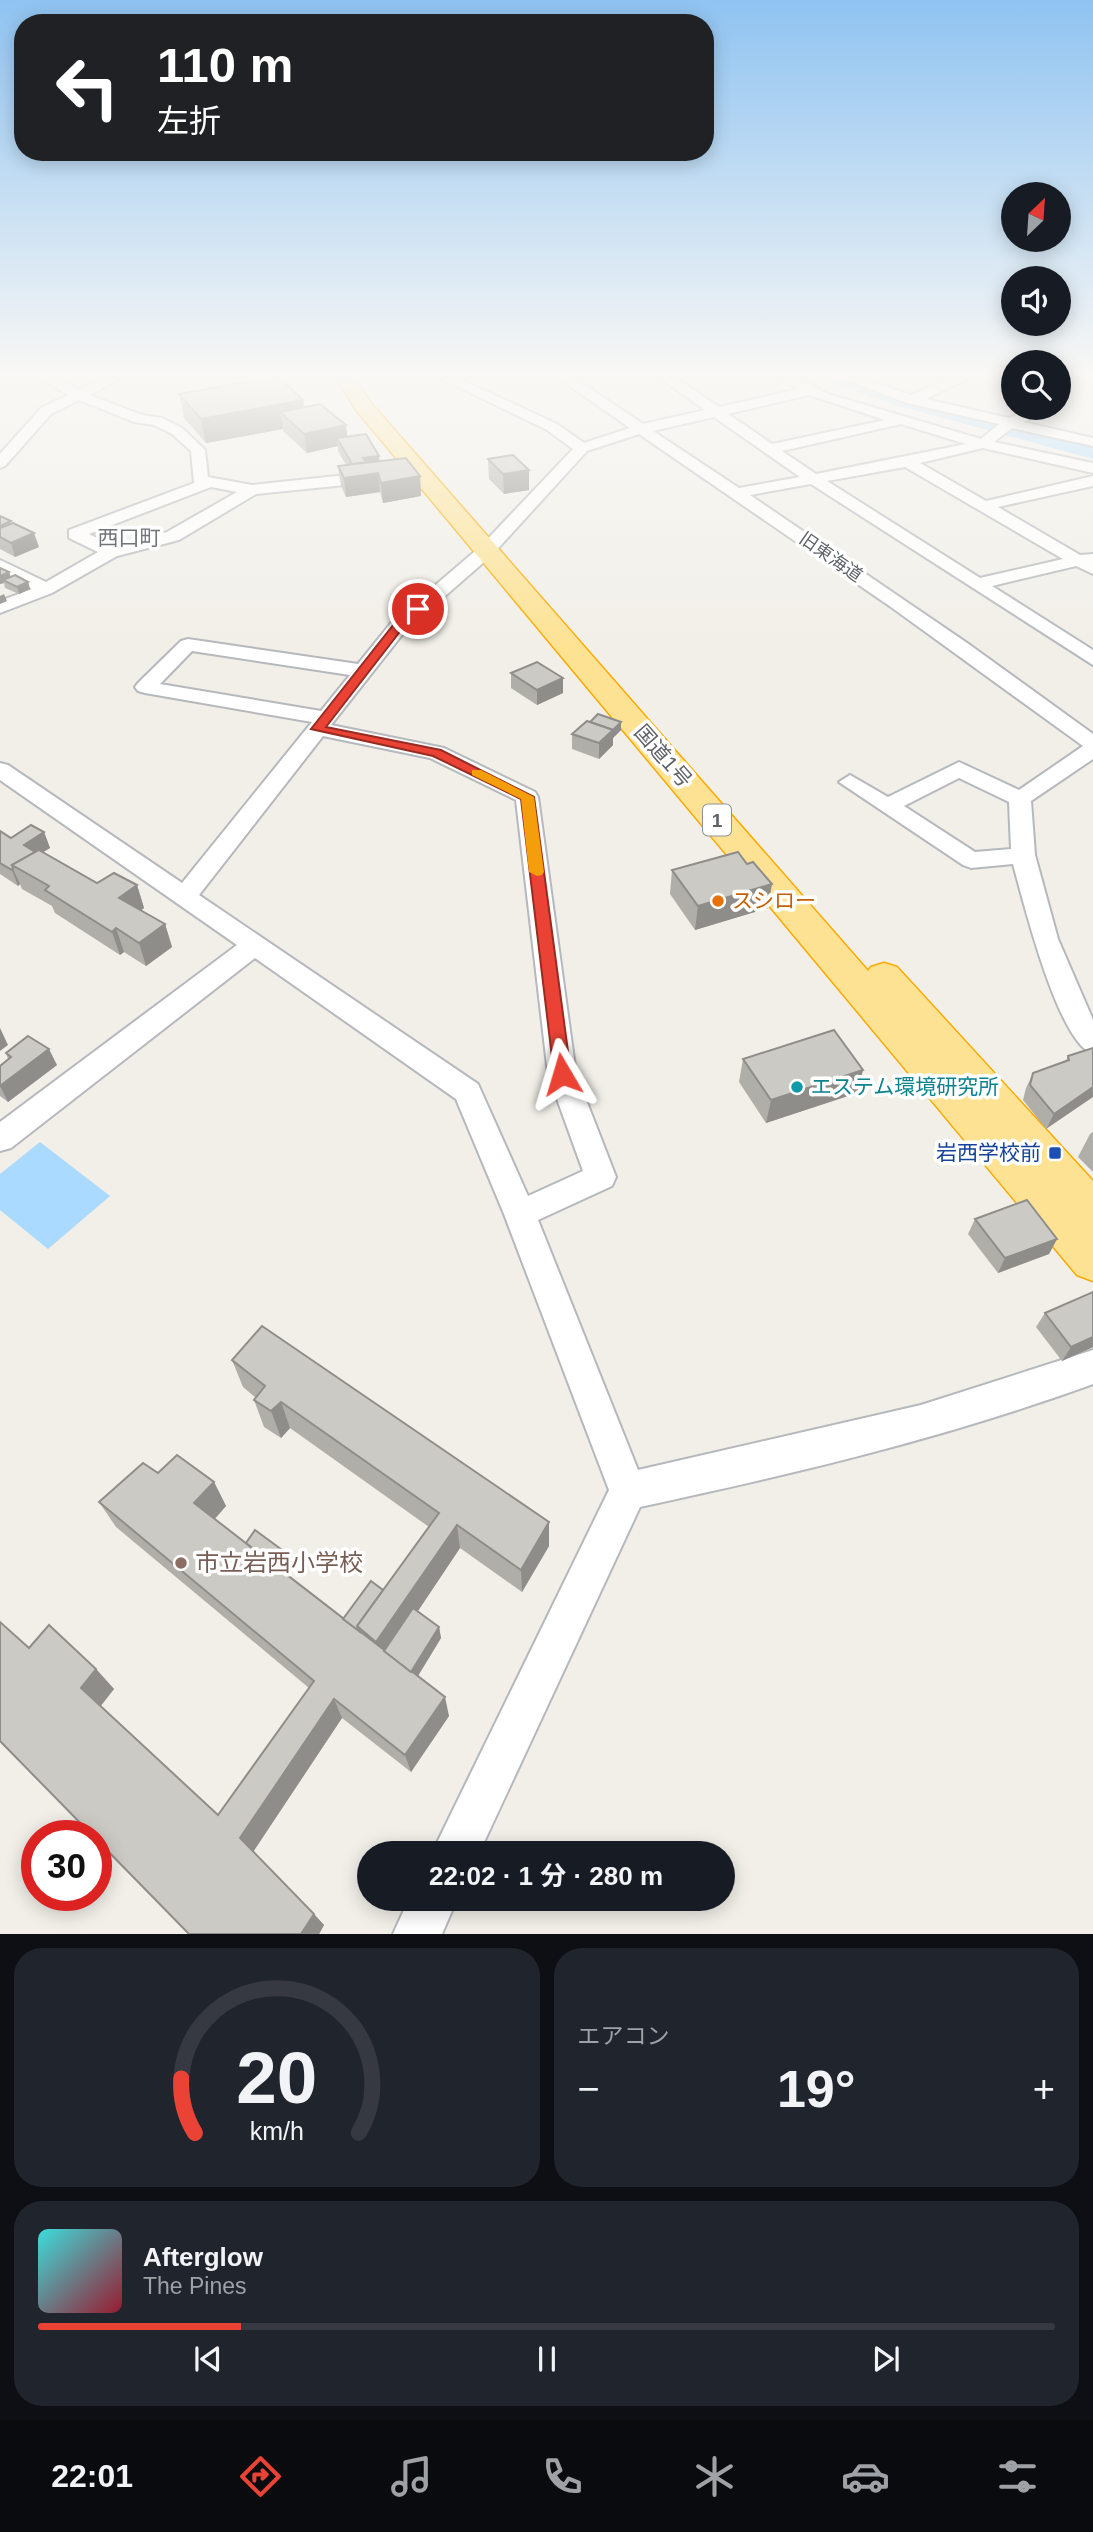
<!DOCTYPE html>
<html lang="ja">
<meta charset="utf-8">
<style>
:root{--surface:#171b24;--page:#20242c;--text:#f1f3f6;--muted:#9ea1a6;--line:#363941;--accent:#ea4335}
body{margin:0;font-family:Arial,"Noto Sans JP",sans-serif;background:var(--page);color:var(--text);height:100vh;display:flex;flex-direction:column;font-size:26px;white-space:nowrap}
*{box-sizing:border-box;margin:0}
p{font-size:23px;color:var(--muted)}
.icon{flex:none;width:38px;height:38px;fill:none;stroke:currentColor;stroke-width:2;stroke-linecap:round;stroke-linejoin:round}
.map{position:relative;height:1934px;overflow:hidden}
.sheet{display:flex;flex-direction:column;gap:14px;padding:14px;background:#0d0f14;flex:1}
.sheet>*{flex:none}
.hud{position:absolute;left:14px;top:14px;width:700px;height:147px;border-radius:28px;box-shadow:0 4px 18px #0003;background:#202124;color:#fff;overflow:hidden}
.needle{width:46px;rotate:25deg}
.fabs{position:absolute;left:1001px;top:182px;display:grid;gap:14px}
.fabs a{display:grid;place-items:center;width:70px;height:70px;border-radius:50%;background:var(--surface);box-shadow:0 4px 18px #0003;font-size:35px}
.speed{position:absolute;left:21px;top:1820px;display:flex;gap:14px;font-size:35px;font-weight:700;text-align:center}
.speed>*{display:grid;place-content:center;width:91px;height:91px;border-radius:50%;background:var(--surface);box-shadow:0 4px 18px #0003;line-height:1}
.speed .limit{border:10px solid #d22;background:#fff;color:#111}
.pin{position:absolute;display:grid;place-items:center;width:60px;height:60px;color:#fff;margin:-30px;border:4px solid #fff;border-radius:50%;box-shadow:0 2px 7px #0007}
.me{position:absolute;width:77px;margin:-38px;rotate:353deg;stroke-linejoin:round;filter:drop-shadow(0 0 5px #0008)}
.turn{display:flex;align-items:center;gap:24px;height:147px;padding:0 28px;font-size:32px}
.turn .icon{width:91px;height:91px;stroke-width:2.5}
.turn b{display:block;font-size:49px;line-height:60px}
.big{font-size:52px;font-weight:700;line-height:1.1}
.sheet .widget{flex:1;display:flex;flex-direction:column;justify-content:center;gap:10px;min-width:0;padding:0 24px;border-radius:28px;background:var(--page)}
.sheet .dial{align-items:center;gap:0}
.dial svg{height:182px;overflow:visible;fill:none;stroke:var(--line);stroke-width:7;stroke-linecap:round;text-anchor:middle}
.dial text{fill:var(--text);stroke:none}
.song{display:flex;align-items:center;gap:21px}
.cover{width:84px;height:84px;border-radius:10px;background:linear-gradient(135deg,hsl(180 70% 55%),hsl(350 70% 35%))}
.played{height:7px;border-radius:4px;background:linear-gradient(90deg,var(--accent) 20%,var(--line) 20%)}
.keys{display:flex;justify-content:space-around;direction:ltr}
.heat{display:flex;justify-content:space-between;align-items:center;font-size:38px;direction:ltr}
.sheet .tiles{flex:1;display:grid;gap:14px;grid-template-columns:1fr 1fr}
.widget:last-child{grid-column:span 2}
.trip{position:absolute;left:357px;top:1841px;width:378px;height:70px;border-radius:35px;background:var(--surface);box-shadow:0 4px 18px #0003;font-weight:700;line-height:70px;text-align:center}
.dock{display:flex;height:112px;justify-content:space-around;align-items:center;background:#090b0e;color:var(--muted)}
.dock .icon{width:49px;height:49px}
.dock .active{color:var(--accent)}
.dock b{font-size:32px;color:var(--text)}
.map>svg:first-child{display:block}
.water{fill:#aadaff}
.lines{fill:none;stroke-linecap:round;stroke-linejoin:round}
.river{fill:#aadaff;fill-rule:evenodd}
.minor-casing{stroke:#b5b8bc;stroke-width:4}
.highway-casing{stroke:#f9ab00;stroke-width:3}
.minor{fill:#fff;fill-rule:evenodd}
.highway{fill:#fde293;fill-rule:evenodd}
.wall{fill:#afaea9}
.shaded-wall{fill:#8f8d8a}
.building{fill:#cccac5;stroke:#8f8d8a;stroke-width:2}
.route{fill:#ea4335;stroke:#982c22;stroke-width:2}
.slow{fill:#f59e0b}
.food-dot{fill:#e8710a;stroke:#fff;stroke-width:2.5}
.culture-dot{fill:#0f9aa8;stroke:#fff;stroke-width:2.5}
.transit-dot{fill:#1a4fb4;stroke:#fff;stroke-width:2.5}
.education-dot{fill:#8d6e63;stroke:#fff;stroke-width:2.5}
.labels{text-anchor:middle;stroke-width:7;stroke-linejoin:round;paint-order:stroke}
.far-street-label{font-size:18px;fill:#5f6368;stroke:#fff}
.shield{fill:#fff;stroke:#8f9295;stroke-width:2}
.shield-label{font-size:19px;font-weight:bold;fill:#5f6368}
.far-quarter-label{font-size:21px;fill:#70757a;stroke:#fff}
.street-label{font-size:21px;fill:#5f6368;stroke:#fff}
.food-label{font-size:21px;fill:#c56008;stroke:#fff;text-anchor:start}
.culture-label{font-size:21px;fill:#0d838f;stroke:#fff;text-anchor:start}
.transit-label{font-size:21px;fill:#164399;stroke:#fff;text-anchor:end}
.near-education-label{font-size:24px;fill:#785e54;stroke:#fff;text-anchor:start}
</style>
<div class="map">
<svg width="1093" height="1934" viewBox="0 0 1093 1934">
<rect width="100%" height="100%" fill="#f1efe8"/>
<path class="water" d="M40 1142 110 1196 48 1249 0 1210V1174Z"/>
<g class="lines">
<path class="river" d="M824 377H858L915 396 1093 443V459L899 406 827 382Z"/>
<defs>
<g id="minor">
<path d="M39 377H56L79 390 105 377H122L90 395 142 415 162 418 182 428 205 450 208 477 252 485 375 472 383 477 375 482 256 494 179 540 117 556 52 593 0 613V601L32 589 0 572V560L46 582 98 552 69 538V530L194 483 191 451 172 434 154 425 134 422 79 400 51 414 5 466 0 468V454L41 408 68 395ZM211 487 237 492 167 532 113 546 89 534Z"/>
<path d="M438 377H456L557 424 584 443 630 428 557 377H573L643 424 705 410 659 377H675L719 407 799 389 778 377H795L828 394 981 439 999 424 907 403 838 377H858L911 395 953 377H971L926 399 1009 418 1032 408H1050L1024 422 1093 438V446L1012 428 994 442 1093 463V473L983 448 920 463 986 501 1093 476V486L998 507 1080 555 1093 554V574L1076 566 992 586 1093 650V665L811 484 750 495 970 645 1093 734V759L1031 801 1035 855 1058 939 1093 1020V1054C1058 1043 1023 900 1013 864L971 868 963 865 839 782 850 775 888 797 959 762 1019 790 1083 746 891 607 639 434 587 451 492 555 405 631 331 725 444 748 535 792 538 797 576 1074 616 1177 612 1186 538 1220 638 1470 921 1405 1093 1350V1384C945 1438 794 1474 640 1507L479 1853H432L609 1490 504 1214 456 1099 255 958 11 1148 0 1151V1122L237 945 0 780V763L8 765 182 883 312 722 145 693 138 691 135 687 138 683 181 641 188 639 358 664 391 623 480 547 573 449 547 430ZM809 395 885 420 772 444 728 414ZM714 417 800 477 739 488 653 431ZM901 424 966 444 816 474 782 451ZM905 467 1063 559 980 578 827 481ZM192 651 350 675 321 711 160 684ZM323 736 430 758 516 800 548 1074 583 1171 528 1196 478 1084 199 895ZM959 778 1009 802 1011 849 975 852 904 806Z"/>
<path d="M1059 377H1073L1066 394 1059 398Z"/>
<path d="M409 1899H457L442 1934H393Z"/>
</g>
<path id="highway" d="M336 377H354L371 403 868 971 871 967 884 963 897 967 1093 1181V1281L1077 1275 356 410Z"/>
</defs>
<use href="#minor" class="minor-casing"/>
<use href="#highway" class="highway-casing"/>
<use href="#minor" class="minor"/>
<use href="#highway" class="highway"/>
</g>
<g class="wall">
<path d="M179 394 303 400 304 408 346 425 347 436 380 461 420 476 421 496 383 503 380 492 346 497 341 486 338 466 346 465 338 451V446L307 453 283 431V429L206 443 184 418Z"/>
<path d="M488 459 529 490 504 494 489 479Z"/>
<path d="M0 516 12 523 39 547 15 557 0 549Z"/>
<path d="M0 568 9 572 11 577 28 582 30 589 19 594 5 588 4 583 0 584Z"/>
<path d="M511 673 563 693 537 705 511 688Z"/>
<path d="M621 730 613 738V745L599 759 572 749V734Z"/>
<path d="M0 831 11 838 44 832 50 848 43 852 97 883 137 885 144 908 141 910 165 924 172 947 146 966 124 952 120 955 55 913 52 906 22 889 20 884 18 886 0 874Z"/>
<path d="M747 864 768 908 695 930 670 894 672 870Z"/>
<path d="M1093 1048 1046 1129 1023 1100 1026 1088 1033 1073 1066 1061 1068 1056Z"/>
<path d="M6 1053 57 1065 8 1102 0 1096V1066L8 1059Z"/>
<path d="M743 1059 863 1070 857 1093 766 1123 739 1082Z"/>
<path d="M1093 1132V1172L1078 1157 1090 1134Z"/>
<path d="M975 1219 1057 1239 1049 1254 998 1273 968 1234Z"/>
<path d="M1045 1313 1093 1347 1062 1361 1036 1327Z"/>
<path d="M232 1360 549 1546 522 1592 460 1548 418 1611 439 1627 441 1638 418 1676 449 1716 411 1772 342 1718 253 1852 324 1925 319 1934H189L29 1648 96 1669 114 1689 100 1706 218 1815 309 1688 116 1527 99 1502 158 1473 214 1482 226 1506 215 1519 246 1543 293 1558 295 1564 288 1576 343 1619 383 1590 429 1527 290 1428 281 1438 264 1427 254 1400 256 1398 243 1387Z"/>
</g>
<g class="shaded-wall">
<path d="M303 400 306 424 280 412 283 429 206 443 201 419Z"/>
<path d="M346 425 348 444 337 438 338 446 307 453 304 434Z"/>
<path d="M379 456 380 469 378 473 380 492 346 497 344 478 363 458Z"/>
<path d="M529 470V490L504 494 503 474Z"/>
<path d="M420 476 421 496 383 503 381 483Z"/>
<path d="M34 533 39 547 15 557 11 543Z"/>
<path d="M9 572 11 580H3L4 583 0 584V576Z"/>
<path d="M28 582 30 589 19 594 17 587Z"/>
<path d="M4 594 7 601 0 604V596Z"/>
<path d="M563 678V693L537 705V690Z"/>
<path d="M621 722V730L613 738V745L599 759V743Z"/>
<path d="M44 832 50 848 37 856 24 845Z"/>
<path d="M13 869 20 884 18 886 12 870Z"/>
<path d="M772 884 768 908 695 930 698 906Z"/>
<path d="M137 885 144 908 127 921 119 898Z"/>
<path d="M165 924 172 947 146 966 139 943Z"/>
<path d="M116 928 124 952 120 955 112 932Z"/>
<path d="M0 1028 8 1045 0 1051Z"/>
<path d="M49 1049 57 1065 8 1102 0 1086Z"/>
<path d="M863 1070 857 1093 766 1123 771 1100Z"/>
<path d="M1093 1087V1097L1046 1129 1054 1114Z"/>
<path d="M1057 1239 1049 1254 998 1273 1005 1258Z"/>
<path d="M1093 1337V1347L1062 1361 1071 1347Z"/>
<path d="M281 1402 290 1428 281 1438 271 1411Z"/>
<path d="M214 1482 226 1506 207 1527 194 1503Z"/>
<path d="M549 1522V1546L522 1592 521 1570Z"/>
<path d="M457 1525 460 1548 383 1663 376 1642Z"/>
<path d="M293 1558 295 1564 283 1583 280 1578Z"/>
<path d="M439 1627 441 1638 413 1684 410 1674Z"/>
<path d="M96 1669 114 1689 100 1707 81 1688Z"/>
<path d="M445 1697 449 1716 411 1772 405 1755Z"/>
<path d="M334 1699 342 1718 253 1852 240 1838Z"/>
<path d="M314 1914 324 1925 319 1934H301Z"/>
</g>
<g class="building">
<path d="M274 377H278L303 400 201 419 179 394Z"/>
<path d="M320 404 346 425 304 434 280 412Z"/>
<path d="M366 434 379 456 363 458 367 462 352 464 337 438Z"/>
<path d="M513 455 529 470 503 474 488 459Z"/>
<path d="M406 458 420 476 381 483 378 473 344 478 338 466Z"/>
<path d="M0 516 11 521 0 526Z"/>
<path d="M13 523 34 533 11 543 0 537V528Z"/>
<path d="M0 568 9 572 0 576Z"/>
<path d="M15 575 28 582 17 587 3 580Z"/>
<path d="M537 662 563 678 537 690 511 673Z"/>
<path d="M598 714 621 722 613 730 590 722Z"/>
<path d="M587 721 613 730 599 743 572 734Z"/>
<path d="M31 825 44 832 24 845 35 852 12 865 13 869 12 870 0 863V831L11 838Z"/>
<path d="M39 850 97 883 114 873 137 885 119 898 165 924 139 943 116 928 112 932 45 890 49 886 12 865Z"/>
<path d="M738 852 747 864 753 862 772 884 698 906 672 870Z"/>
<path d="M834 1030 863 1070 771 1100 743 1059Z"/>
<path d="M28 1036 49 1049 0 1086V1066L11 1057 6 1053Z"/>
<path d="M1093 1048V1087L1054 1114 1030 1085 1033 1073 1069 1060 1068 1056Z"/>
<path d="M1027 1200 1057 1239 1005 1258 975 1219Z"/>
<path d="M1093 1292V1337L1071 1347 1045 1313Z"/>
<path d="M262 1326 549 1522 521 1570 457 1525 376 1642 357 1626 439 1513 281 1402 271 1411 254 1400 265 1386 232 1360Z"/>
<path d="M177 1455 214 1482 194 1503 445 1697 405 1755 334 1699 240 1838 314 1914 301 1934H189L96 1839V1836H93L0 1741V1622L29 1648 49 1625 96 1669 81 1688 218 1815 314 1681 99 1502 143 1463 158 1473Z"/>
<path d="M255 1530 293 1558 284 1573 246 1543Z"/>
<path d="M371 1581 383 1590 357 1626 359 1631 343 1619Z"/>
<path d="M413 1608 439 1627 411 1672 384 1651Z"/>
</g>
<linearGradient id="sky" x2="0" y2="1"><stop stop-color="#8fc3f1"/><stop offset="0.58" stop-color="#f9f8f5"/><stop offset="1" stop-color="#f9f8f5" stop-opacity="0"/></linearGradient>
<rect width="1093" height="648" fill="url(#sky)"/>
<path class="route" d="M418 606 424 609 422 612 402 629 326 727 441 750 534 797 571 1074 562 1080 554 1074 521 799 433 756 311 729 394 624Z"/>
<path class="slow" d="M472 770H481L534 797 544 872 542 875 537 876 529 872 521 799 472 775Z"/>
<circle class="food-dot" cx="718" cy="901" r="7"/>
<circle class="culture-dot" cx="797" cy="1087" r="7"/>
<rect class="transit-dot" x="1048" y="1146" width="14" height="14" rx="3.5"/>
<circle class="education-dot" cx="181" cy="1563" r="7"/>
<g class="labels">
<g class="far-street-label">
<text transform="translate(831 557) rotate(35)" y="6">旧東海道</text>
</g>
<rect class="shield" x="703" y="804.5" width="28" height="31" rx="5"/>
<g class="shield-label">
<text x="717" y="827">1</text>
</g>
<g class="far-quarter-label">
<text x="129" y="545">西口町</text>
</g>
<g class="street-label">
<text transform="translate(663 756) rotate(49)" y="7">国道1号</text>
</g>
<g class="food-label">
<text x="732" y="908">スシロー</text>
</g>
<g class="culture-label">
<text x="811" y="1094">エステム環境研究所</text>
</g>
<g class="transit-label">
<text x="1041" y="1160">岩西学校前</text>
</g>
<g class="near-education-label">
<text x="195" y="1571">市立岩西小学校</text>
</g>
</g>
</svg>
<div class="fabs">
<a><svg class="needle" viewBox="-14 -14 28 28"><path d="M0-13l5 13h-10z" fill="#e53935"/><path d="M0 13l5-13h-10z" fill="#9ea1a6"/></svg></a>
<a><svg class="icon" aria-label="sound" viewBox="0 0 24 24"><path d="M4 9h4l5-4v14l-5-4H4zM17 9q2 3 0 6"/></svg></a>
<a><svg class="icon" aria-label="search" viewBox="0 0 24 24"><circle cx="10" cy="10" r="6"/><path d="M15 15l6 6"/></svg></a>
</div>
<div class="speed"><div class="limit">30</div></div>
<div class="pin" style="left:418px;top:609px;background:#d93025"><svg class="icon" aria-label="arrive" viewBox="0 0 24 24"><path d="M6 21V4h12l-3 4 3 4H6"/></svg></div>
<svg class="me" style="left:562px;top:1074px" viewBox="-20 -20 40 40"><path d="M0-17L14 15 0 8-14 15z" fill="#ea4335" stroke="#fff" stroke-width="4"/></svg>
<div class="trip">22:02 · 1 分 · 280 m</div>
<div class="hud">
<div class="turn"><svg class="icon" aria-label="left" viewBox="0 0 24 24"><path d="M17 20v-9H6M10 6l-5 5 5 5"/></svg><div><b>110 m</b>左折</div></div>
</div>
</div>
<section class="sheet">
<div class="tiles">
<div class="widget dial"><svg viewBox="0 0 100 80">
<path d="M14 69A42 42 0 1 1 86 69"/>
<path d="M14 69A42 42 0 0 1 8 45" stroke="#ea4335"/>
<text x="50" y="56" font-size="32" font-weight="700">20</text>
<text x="50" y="72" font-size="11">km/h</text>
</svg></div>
<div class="widget"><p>エアコン</p>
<div class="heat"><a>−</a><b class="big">19°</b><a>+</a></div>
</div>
<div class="widget">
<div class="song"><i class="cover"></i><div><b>Afterglow</b><p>The Pines</p></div></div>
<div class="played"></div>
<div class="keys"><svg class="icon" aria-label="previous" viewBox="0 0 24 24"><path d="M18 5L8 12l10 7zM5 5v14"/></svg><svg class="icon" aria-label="pause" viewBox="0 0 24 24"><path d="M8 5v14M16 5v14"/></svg><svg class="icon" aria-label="next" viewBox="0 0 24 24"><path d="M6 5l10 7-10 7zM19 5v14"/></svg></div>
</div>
</div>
</section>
<nav class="dock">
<b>22:01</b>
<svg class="icon active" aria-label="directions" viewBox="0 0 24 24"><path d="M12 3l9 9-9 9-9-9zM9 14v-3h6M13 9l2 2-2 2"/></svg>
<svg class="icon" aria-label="music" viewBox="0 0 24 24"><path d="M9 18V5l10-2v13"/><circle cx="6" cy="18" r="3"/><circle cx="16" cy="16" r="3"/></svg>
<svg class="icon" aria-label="phone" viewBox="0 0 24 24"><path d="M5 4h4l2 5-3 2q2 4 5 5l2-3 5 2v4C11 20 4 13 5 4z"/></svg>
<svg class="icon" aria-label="climate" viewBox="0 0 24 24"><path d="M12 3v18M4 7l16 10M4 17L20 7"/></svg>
<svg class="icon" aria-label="car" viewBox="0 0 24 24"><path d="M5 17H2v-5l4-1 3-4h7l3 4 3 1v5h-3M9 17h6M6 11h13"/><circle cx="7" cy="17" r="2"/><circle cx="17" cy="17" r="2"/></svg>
<svg class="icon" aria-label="filters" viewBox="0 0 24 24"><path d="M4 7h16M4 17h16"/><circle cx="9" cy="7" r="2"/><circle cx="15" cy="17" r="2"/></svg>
</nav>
